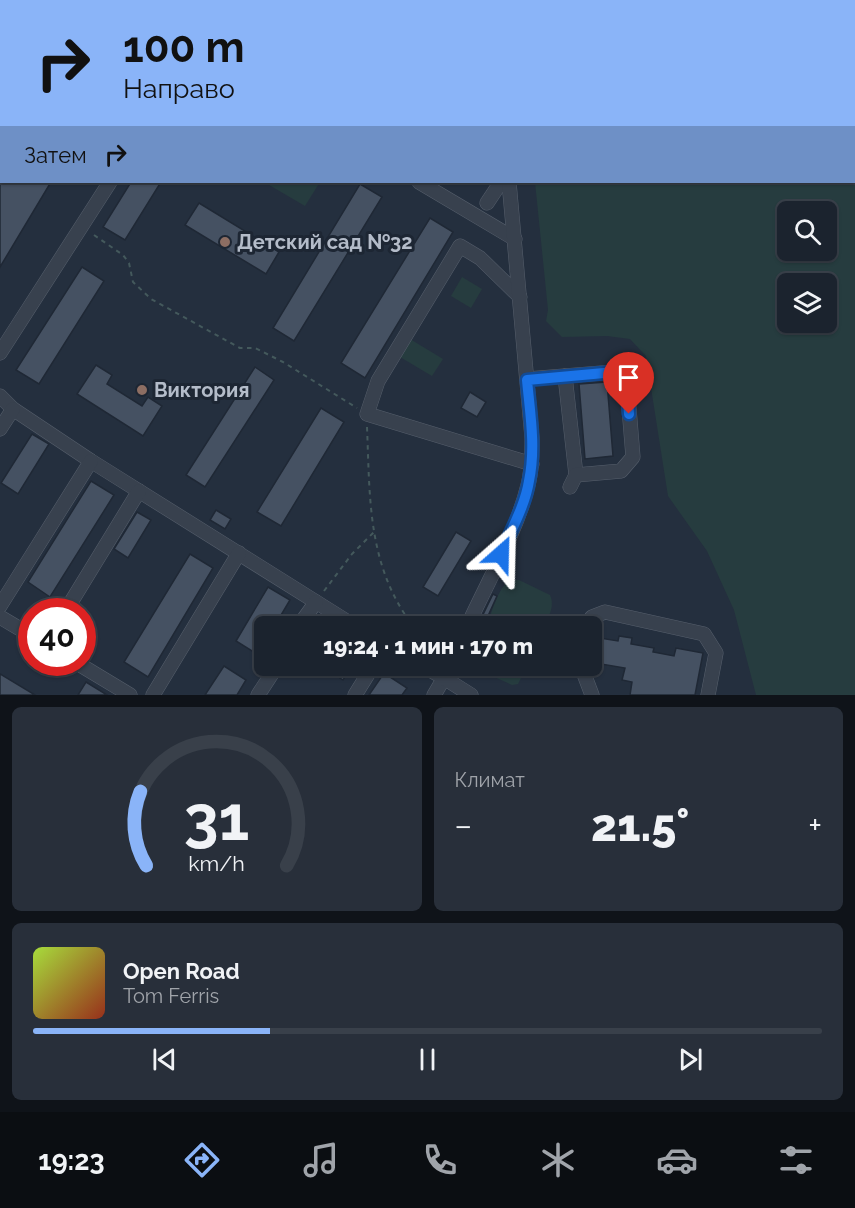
<!DOCTYPE html>
<html lang="ru">
<meta charset="utf-8">
<style>
:root{--surface:#1b232e;--page:#282f3a;--text:#f1f3f6;--muted:#a0a4aa;--line:#39404a;--accent:#8ab4f8}
body{margin:0;font-family:Raleway,sans-serif;background:var(--page);color:var(--text);height:100vh;display:flex;flex-direction:column;font-size:22px;white-space:nowrap}
*{box-sizing:border-box;margin:0}
p{font-size:20px;color:var(--muted)}
.icon{flex:none;width:33px;height:33px;fill:none;stroke:currentColor;stroke-width:2;stroke-linecap:round;stroke-linejoin:round}
.map{position:relative;height:695px;overflow:hidden}
.panel{display:flex;flex-direction:column;gap:12px;padding:12px;background:#0f1319;flex:1}
.panel>*{flex:none}
.hud{position:absolute;left:0px;top:0px;width:855px;height:183px;box-shadow:0 2px 4px #0004,0 0 0 2px var(--line);background:#8ab4f8;color:#111;overflow:hidden}
.controls{position:absolute;left:777px;top:201px;display:grid;gap:12px}
.controls a{display:grid;place-items:center;width:60px;height:60px;border-radius:9px;background:var(--surface);box-shadow:0 2px 4px #0004,0 0 0 2px var(--line);font-size:30px}
.speed{position:absolute;left:18px;top:598px;display:flex;gap:12px;font-size:30px;font-weight:700;text-align:center}
.speed>*{display:grid;place-content:center;width:78px;height:78px;border-radius:50%;background:var(--surface);box-shadow:0 2px 4px #0004,0 0 0 2px var(--line);line-height:1}
.speed .limit{border:9px solid #d22;background:#fff;color:#111}
.pin{position:absolute;display:grid;place-items:center;width:51px;height:51px;color:#fff;margin:-62px -26px;border-radius:50% 50% 50% 0;rotate:-45deg;box-shadow:0 0 6px #0007}
.pin .icon{rotate:45deg}
.me{position:absolute;width:66px;margin:-33px;rotate:25deg;stroke-linejoin:round;filter:drop-shadow(0 0 4px #0008)}
.turn{display:flex;align-items:center;gap:21px;height:126px;padding:0 24px;font-size:27px}
.turn .icon{width:78px;height:78px;stroke-width:2.5}
.turn b{display:block;font-size:42px;line-height:51px}
.then{display:flex;align-items:center;height:57px;padding:0 24px;background:#0003;gap:12px;font-size:22px}
.big{font-size:45px;font-weight:800;line-height:1.1}
.panel .widget{flex:1;display:flex;flex-direction:column;justify-content:center;gap:9px;min-width:0;padding:0 21px;border-radius:9px;background:var(--page)}
.panel .dial{align-items:center;gap:0}
.dial svg{height:156px;overflow:visible;fill:none;stroke:var(--line);stroke-width:7;stroke-linecap:round;text-anchor:middle}
.dial text{fill:var(--text);stroke:none}
.song{display:flex;align-items:center;gap:18px}
.cover{width:72px;height:72px;border-radius:9px;background:linear-gradient(135deg,hsl(80 70% 55%),hsl(10 70% 35%))}
.played{height:6px;border-radius:3px;background:linear-gradient(90deg,var(--accent) 30%,var(--line) 30%)}
.keys{display:flex;justify-content:space-around;direction:ltr}
.heat{display:flex;justify-content:space-between;align-items:center;font-size:33px;direction:ltr}
.panel .tiles{flex:1;display:grid;gap:12px;grid-template-columns:1fr 1fr}
.widget:last-child{grid-column:span 2}
.trip{position:absolute;left:254px;top:616px;width:348px;height:60px;border-radius:9px;background:var(--surface);box-shadow:0 2px 4px #0004,0 0 0 2px var(--line);font-weight:800;line-height:60px;text-align:center}
.tabs{display:flex;height:96px;justify-content:space-around;align-items:center;background:#0b0e12;color:var(--muted)}
.tabs .icon{width:42px;height:42px}
.tabs .on{color:var(--accent)}
.tabs b{font-size:27px;color:var(--text)}
.map>svg:first-child{display:block}
.green{fill:#263c3f;fill-rule:evenodd}
.building{fill:#455162;stroke:#1f2835;stroke-width:1.5}
.lines{fill:none;stroke-linecap:round;stroke-linejoin:round}
.minor-casing{stroke:#565f6c;stroke-width:15}
.path{stroke:#44595c;stroke-width:2;stroke-dasharray:4.5 4.5;stroke-linecap:butt}
.minor{stroke:#38414e;stroke-width:14}
.route-casing{stroke:#114b97;stroke-width:15}
.route{stroke:#1a73e8;stroke-width:10}
.education-dot{fill:#8d6e63;stroke:#1d2633;stroke-width:2}
.labels{text-anchor:middle;stroke-width:6;stroke-linejoin:round;paint-order:stroke}
.poi-label{font-size:20px;font-weight:bold;fill:#b4bcc9;stroke:#1d2633;text-anchor:start}
</style>
<div class="map">
<svg width="855" height="695" viewBox="0 0 855 695">
<rect width="100%" height="100%" fill="#242f3e"/>
<g class="green">
<path d="M436 0H855V695H756L734 610 707 551 668 496 646 356 630 339 607 336 562 337 546 321 548 310 535 182H854V2ZM788 212H826V250H788ZM788 284H826V322H788Z"/>
<path d="M264 182H320L305 206Z"/>
<path d="M462 277 482 289 471 308 451 296Z"/>
<path d="M410 339 443 359 432 376 400 357Z"/>
<path d="M511 580H519L550 595C555 606 549 616 544 627H486C492 614 497 587 511 580Z"/>
<path d="M474 666H527L518 684 512 685 479 670Z"/>
</g>
<g class="building">
<path d="M0 182H51L0 267Z"/>
<path d="M131 182H161L125 240 103 227Z"/>
<path d="M360 184 382 197 294 341 273 328Z"/>
<path d="M199 203 279 252 266 274 185 225Z"/>
<path d="M430 218 453 232 365 378 341 363Z"/>
<path d="M82 267 104 281 39 384 16 370Z"/>
<path d="M96 365 112 375 107 384 142 406 148 397 162 406 143 436 77 394Z"/>
<path d="M255 367 274 380 205 487 186 475Z"/>
<path d="M607 382 613 456 585 459 579 384Z"/>
<path d="M470 392 486 402 477 417 461 408Z"/>
<path d="M321 408 344 422 281 526 257 512Z"/>
<path d="M32 434 49 444 18 494 1 483Z"/>
<path d="M91 481 114 495 50 597 28 582Z"/>
<path d="M216 510 231 519 225 529 210 520Z"/>
<path d="M137 512 151 520 128 558 114 549Z"/>
<path d="M456 532 471 541 438 596 423 587Z"/>
<path d="M190 554 213 568 148 677 124 662Z"/>
<path d="M268 587 290 600 274 627H264V643L257 654 236 641Z"/>
<path d="M493 594 497 596 483 627H477Z"/>
<path d="M619 636 632 638 631 644 654 648 653 652 674 656 676 648 703 653 695 695H630L632 682 622 680 625 668 595 663 600 638 618 641Z"/>
<path d="M224 666 246 680 237 695H205Z"/>
<path d="M322 666H352L343 680Z"/>
<path d="M384 673 407 688 402 695H369Z"/>
<path d="M0 674 35 695H0Z"/>
<path d="M86 682 107 695H78Z"/>
</g>
<g class="lines">
<defs>
<g id="minor">
<path d="M378 0 380 2"/>
<path d="M200 2V0"/>
<path d="M286 2 287 0"/>
<path d="M419 182 515 239"/>
<path d="M487 203 501 182"/>
<path d="M520 297 480 258 460 246 378 381 367 414 532 464"/>
<path d="M0 353 110 182"/>
<path d="M565 376 576 475"/>
<path d="M527 379 626 371 633 457 621 471 576 475 570 487"/>
<path d="M0 396 13 409 91 461 356 627"/>
<path d="M0 429 13 409"/>
<path d="M0 606 91 461"/>
<path d="M65 612 139 491"/>
<path d="M0 617 32 636"/>
<path d="M298 627 316 602"/>
<path d="M467 627C487 583 517 531 528 485 532 470 532 454 532 438L509 182"/>
<path d="M584 627 592 617 605 612 704 634 716 653 708 695"/>
<path d="M77 663 130 695"/>
<path d="M423 666 444 678 434 695"/>
<path d="M449 666 444 678 471 695"/>
<path d="M581 666 592 695"/>
<path d="M153 695 239 553"/>
<path d="M258 695 277 666"/>
<path d="M355 695 373 666"/>
</g>
</defs>
<use href="#minor" class="minor-casing"/>
<g class="path">
<path d="M782 2 784 0"/>
<path d="M94 235 123 255 129 263 133 282 151 299 240 348H255L283 362 357 408"/>
<path d="M367 427C370 498 367 567 414 627"/>
<path d="M324 591 352 554 374 532"/>
</g>
<use href="#minor" class="minor"/>
</g>
<g class="lines">
<defs>
<path id="route" d="M501 554C511 530 525 506 529 481 536 447 530 413 527 380L626 371 629 414"/>
</defs>
<use href="#route" class="route-casing"/>
<use href="#route" class="route"/>
</g>
<g class="education-dot">
<circle cx="225" cy="242" r="6"/>
<circle cx="142" cy="390" r="6"/>
</g>
<g class="labels">
<g class="poi-label">
<text x="237" y="249">Детский сад №32</text>
<text x="154" y="397">Виктория</text>
</g>
</g>
</svg>
<div class="controls">
<a><svg class="icon" aria-label="search" viewBox="0 0 24 24"><circle cx="10" cy="10" r="6"/><path d="M15 15l6 6"/></svg></a>
<a><svg class="icon" aria-label="layers" viewBox="0 0 24 24"><path d="M12 4l9 5-9 5-9-5zM3 14l9 5 9-5"/></svg></a>
</div>
<div class="speed"><div class="limit">40</div></div>
<div class="pin" style="left:629px;top:414px;background:#d93025"><svg class="icon" aria-label="arrive" viewBox="0 0 24 24"><path d="M6 21V4h12l-3 4 3 4H6"/></svg></div>
<svg class="me" style="left:501px;top:554px" viewBox="-20 -20 40 40"><path d="M0-17L14 15 0 8-14 15z" fill="#1a73e8" stroke="#fff" stroke-width="4"/></svg>
<div class="trip">19:24 · 1 мин · 170 m</div>
<div class="hud">
<div class="turn"><svg class="icon" aria-label="right" viewBox="0 0 24 24"><path d="M7 20v-9h11M14 6l5 5-5 5"/></svg><div><b>100 m</b>Направо</div></div>
<div class="then">Затем<svg class="icon" aria-label="right" viewBox="0 0 24 24"><path d="M7 20v-9h11M14 6l5 5-5 5"/></svg></div>
</div>
</div>
<section class="panel">
<div class="tiles">
<div class="widget dial"><svg viewBox="0 0 100 80">
<path d="M14 69A42 42 0 1 1 86 69"/>
<path d="M14 69A42 42 0 0 1 11 31" stroke="#8ab4f8"/>
<text x="50" y="56" font-size="32" font-weight="700">31</text>
<text x="50" y="72" font-size="11">km/h</text>
</svg></div>
<div class="widget"><p>Климат</p>
<div class="heat"><a>−</a><b class="big">21.5°</b><a>+</a></div>
</div>
<div class="widget">
<div class="song"><i class="cover"></i><div><b>Open Road</b><p>Tom Ferris</p></div></div>
<div class="played"></div>
<div class="keys"><svg class="icon" aria-label="previous" viewBox="0 0 24 24"><path d="M18 5L8 12l10 7zM5 5v14"/></svg><svg class="icon" aria-label="pause" viewBox="0 0 24 24"><path d="M8 5v14M16 5v14"/></svg><svg class="icon" aria-label="next" viewBox="0 0 24 24"><path d="M6 5l10 7-10 7zM19 5v14"/></svg></div>
</div>
</div>
</section>
<nav class="tabs">
<b>19:23</b>
<svg class="icon on" aria-label="directions" viewBox="0 0 24 24"><path d="M12 3l9 9-9 9-9-9zM9 14v-3h6M13 9l2 2-2 2"/></svg>
<svg class="icon" aria-label="music" viewBox="0 0 24 24"><path d="M9 18V5l10-2v13"/><circle cx="6" cy="18" r="3"/><circle cx="16" cy="16" r="3"/></svg>
<svg class="icon" aria-label="phone" viewBox="0 0 24 24"><path d="M5 4h4l2 5-3 2q2 4 5 5l2-3 5 2v4C11 20 4 13 5 4z"/></svg>
<svg class="icon" aria-label="climate" viewBox="0 0 24 24"><path d="M12 3v18M4 7l16 10M4 17L20 7"/></svg>
<svg class="icon" aria-label="car" viewBox="0 0 24 24"><path d="M5 17H2v-5l4-1 3-4h7l3 4 3 1v5h-3M9 17h6M6 11h13"/><circle cx="7" cy="17" r="2"/><circle cx="17" cy="17" r="2"/></svg>
<svg class="icon" aria-label="filters" viewBox="0 0 24 24"><path d="M4 7h16M4 17h16"/><circle cx="9" cy="7" r="2"/><circle cx="15" cy="17" r="2"/></svg>
</nav>
